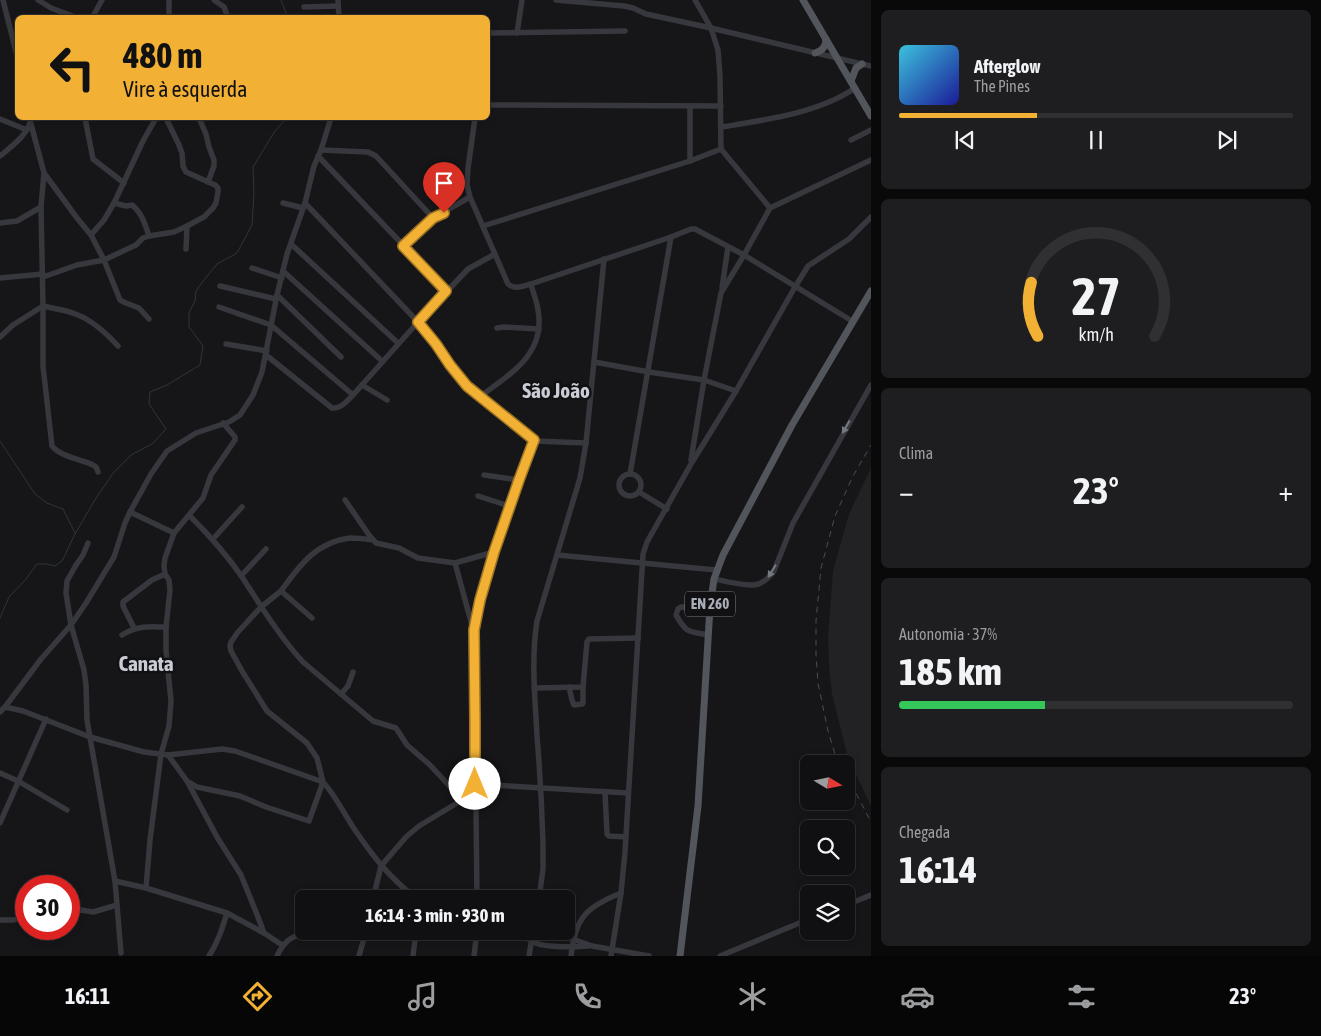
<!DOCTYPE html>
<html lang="pt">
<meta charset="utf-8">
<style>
:root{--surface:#101012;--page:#1e1e20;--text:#f1f3f6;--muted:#9c9d9f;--line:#303032;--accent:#f2b134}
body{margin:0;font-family:"Asap Condensed",sans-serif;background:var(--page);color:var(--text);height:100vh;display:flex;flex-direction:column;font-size:19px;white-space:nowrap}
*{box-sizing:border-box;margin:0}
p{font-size:16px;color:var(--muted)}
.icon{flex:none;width:28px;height:28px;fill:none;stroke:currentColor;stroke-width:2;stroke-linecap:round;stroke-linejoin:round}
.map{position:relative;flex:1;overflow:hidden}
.side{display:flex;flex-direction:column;gap:10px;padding:10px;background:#09090a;width:450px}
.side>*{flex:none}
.hud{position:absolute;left:15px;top:15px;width:475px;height:105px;border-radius:8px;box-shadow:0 2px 8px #0003,0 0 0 1px var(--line);background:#f2b134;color:#111;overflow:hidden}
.needle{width:32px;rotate:100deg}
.tools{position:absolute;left:800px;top:755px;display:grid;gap:10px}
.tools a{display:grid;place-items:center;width:55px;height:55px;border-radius:8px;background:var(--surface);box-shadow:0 2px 8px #0003,0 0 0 1px var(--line);font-size:25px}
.speed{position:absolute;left:15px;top:875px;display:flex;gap:10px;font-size:25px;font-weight:700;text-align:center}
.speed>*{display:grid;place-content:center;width:65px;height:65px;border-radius:50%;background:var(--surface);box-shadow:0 2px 8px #0003,0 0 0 1px var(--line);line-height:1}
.speed .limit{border:8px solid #d22;background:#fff;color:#111}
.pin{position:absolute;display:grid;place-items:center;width:42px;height:42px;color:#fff;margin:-51px -21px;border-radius:50% 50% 50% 0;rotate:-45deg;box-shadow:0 0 5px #0007}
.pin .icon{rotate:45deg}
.me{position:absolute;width:55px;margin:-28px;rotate:0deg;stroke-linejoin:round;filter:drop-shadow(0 0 4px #0008)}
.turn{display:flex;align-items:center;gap:18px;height:105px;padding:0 25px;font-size:22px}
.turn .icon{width:65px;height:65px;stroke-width:2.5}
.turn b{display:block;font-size:35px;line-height:42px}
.big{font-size:38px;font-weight:700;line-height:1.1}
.side .card{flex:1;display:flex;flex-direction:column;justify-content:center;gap:8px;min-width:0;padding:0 18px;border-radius:8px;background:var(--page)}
.side .dial{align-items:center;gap:0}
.dial svg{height:130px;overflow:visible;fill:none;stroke:var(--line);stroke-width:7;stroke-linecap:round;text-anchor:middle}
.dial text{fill:var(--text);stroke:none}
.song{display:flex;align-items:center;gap:15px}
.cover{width:60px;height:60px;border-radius:8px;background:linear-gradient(135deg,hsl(190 70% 55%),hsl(240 70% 35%))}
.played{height:5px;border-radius:2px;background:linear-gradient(90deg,var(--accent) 35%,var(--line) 35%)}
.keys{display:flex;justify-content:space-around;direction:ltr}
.heat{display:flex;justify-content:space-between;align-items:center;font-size:28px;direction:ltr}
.charge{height:8px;border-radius:4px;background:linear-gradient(90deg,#34c759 37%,var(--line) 0)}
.trip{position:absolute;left:295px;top:890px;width:280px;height:50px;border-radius:8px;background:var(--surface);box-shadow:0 2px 8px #0003,0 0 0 1px var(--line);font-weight:700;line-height:50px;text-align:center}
.tabs{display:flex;height:80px;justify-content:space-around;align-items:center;background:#060607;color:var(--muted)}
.tabs .icon{width:35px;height:35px}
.tabs .on{color:var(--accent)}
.tabs b{font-size:22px;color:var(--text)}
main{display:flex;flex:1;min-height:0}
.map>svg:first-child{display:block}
.built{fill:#222225}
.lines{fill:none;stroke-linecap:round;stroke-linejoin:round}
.stream{stroke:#2c353c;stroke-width:1}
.minor{stroke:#37383d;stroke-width:5.5}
.major{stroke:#53555c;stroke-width:7}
.rail{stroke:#4a4c52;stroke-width:1;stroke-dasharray:6 5;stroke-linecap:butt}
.oneway{fill:#757881}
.route-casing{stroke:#9d7322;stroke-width:12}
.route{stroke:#f2b134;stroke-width:9}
.labels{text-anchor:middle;stroke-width:5;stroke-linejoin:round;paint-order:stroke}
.shield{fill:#111113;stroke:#7b7e86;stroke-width:1}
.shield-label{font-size:15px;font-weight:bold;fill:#a8adb8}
.district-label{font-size:21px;font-weight:bold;fill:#c9ccd4;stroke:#111113}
</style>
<main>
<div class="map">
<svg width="871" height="956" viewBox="0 0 871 956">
<rect width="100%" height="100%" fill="#161618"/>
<path class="built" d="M871 468V806L848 758 832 694 829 665 828 636 833 571 849 514Z"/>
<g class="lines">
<g class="stream">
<path d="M281 0 288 18"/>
<path d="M0 441 35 494 47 503 63 509 75 533"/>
<path d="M0 618 9 597 26 579 37 564H46L55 566 62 561 75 534 96 498 114 472 131 455 152 444 166 429 149 404 150 392 167 385 200 365 203 346 189 327V313L195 301 196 291 200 285 217 264 237 253 252 225 254 193 253 167 275 131 287 118"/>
</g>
<g class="minor">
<path d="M3 0 18 60"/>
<path d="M38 0 51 8 78 18"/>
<path d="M169 0V18"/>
<path d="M214 0 224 7 228 18"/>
<path d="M338 0 339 18"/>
<path d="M556 0 624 6 633 8 646 14 711 28 871 66"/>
<path d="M695 0 711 28 718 50 720 76 721 149 770 208"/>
<path d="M304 7 338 6"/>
<path d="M92 18 102 0"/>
<path d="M488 33 625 31"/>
<path d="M517 33 522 0"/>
<path d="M488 105 721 106"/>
<path d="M85 118 93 159 124 183"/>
<path d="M199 118 206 134 209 147 214 160V166L208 182"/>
<path d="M475 118 468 168 467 185 470 197 508 284C515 290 523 286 531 284L671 237 691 229H695L744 255 852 321"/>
<path d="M0 119 27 130"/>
<path d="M31 124 44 173 41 207 43 306V366L52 446C61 457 80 459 93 465L96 467 98 472"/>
<path d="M722 127C765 120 819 113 855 88"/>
<path d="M851 140 871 130"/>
<path d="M321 150 368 152 376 156 433 218 470 197"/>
<path d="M0 156C12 146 29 134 31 118"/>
<path d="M318 156 447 291"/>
<path d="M690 161V106"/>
<path d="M44 173 77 218 91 235 104 260 120 300 126 303 139 308 149 319"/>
<path d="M114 203 126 206 132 205C142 213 145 224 149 236"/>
<path d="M283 203 303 208"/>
<path d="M305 203 418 322 436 345 450 365 467 386 534 441 586 443"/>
<path d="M0 223 17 221 41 207"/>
<path d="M483 226 690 161 721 149"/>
<path d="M91 235 104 220 114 203 143 141 156 118"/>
<path d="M291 244 398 343"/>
<path d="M403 246 433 218"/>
<path d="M186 249 187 226"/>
<path d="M252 268 282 278"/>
<path d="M283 271 382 361"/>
<path d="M43 277 77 265 104 260 136 245 143 238 149 236 174 232 187 226 204 217 213 208 216 203 218 192V188L215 185 186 172 183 166 182 153 179 145 166 118"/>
<path d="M0 278 43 274"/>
<path d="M220 286 276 299"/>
<path d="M722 288 728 247"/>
<path d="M277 295 341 357"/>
<path d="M219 307 271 325 353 395"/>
<path d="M497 328 504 327 539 329"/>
<path d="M0 337 13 325 43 306C55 309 67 310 78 315 93 321 107 334 118 346"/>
<path d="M226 344 267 351"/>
<path d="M266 355 332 408C341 409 347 401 353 395L418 322 468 269 495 254"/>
<path d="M594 362 649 372 704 380 736 391"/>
<path d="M362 385 387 400"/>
<path d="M481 396C511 373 546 354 538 310 537 301 533 293 531 284"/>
<path d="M691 460 704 380 721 293 744 255 770 208 871 160"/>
<circle cx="630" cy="485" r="11"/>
<path d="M630 474 671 237"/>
<path d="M484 475 519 480"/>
<path d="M639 492 667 509"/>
<path d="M478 496 509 506"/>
<path d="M345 500 369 535 376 543 399 548 418 558 455 563 494 552"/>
<path d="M130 512 174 533"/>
<path d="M190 516C209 535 227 555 242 577 261 606 279 636 303 662L373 721 396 728 407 745 430 765 453 790 462 795 475 800"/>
<path d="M213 539 242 507"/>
<path d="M88 543 83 555 76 565 67 581 66 593 71 625 84 670 86 685 87 720 115 881 121 953"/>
<path d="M557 555 716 570"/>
<path d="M455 563 473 629"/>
<path d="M241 576 266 549"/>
<path d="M714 579C724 581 745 586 754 585 763 584 769 578 774 571L793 523 871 385"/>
<path d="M281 591C299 566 316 542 350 538 358 538 366 539 373 540"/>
<path d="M134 628 123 606V602L152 580 165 574"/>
<path d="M122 635C137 625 149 627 166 627"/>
<path d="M708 635C688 631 687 634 676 615L678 609 681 607H710"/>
<path d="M569 687 572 700 574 705 582 704 583 703V687"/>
<path d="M534 688 583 687 587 642 589 639 638 638"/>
<path d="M341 694 348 686 353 672"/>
<path d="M5 707 41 659 71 625 86 603 114 557 125 523 130 512 151 474 167 451 196 433 229 422 240 415 253 395 262 372 277 295 287 254 305 203 314 166 321 150 331 118"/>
<path d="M0 712 5 707 23 711 90 737 144 752 168 755 222 749 235 751 323 782C336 796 344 814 355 830 374 858 390 878 417 899"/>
<path d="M168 755 187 781 217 837 241 875 258 917 264 933"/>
<path d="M0 773 18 781 67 810"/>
<path d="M187 781 197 787 240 796 266 807 309 821 323 782 317 758 307 743 267 711 242 671 231 651 230 646 231 642 238 632 261 607 281 591 312 618"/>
<path d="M475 784 628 793"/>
<path d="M605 792 607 834 609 836 626 837"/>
<path d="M0 823 46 719"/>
<path d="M115 881 146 888 227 913 264 933 282 945"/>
<path d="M146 888 150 840 161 754 169 726 171 701 166 650V627L170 590 169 580 165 574 164 566 165 558 174 533 203 498 211 475 235 440V437L223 423"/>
<path d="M373 899 381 866 406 837 419 826 467 797"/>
<path d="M477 899 474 631C487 565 510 502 534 441"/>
<path d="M539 899 543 869V844C542 808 540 772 537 736 535 697 531 659 537 621L580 478 586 443 604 259"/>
<path d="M846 905 871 895"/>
<path d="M69 908 93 912 117 905"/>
<path d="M0 920H14L26 916"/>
<path d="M494 931 523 935 534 932H539L567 937 592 946 649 956"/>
<path d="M523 935C526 937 529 940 533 942 546 948 574 947 588 946"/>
<path d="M209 956C218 942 222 929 227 913"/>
<path d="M277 956C285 939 291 938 307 931"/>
<path d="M359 956 366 931"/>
<path d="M413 956 416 931"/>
<path d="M474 956 477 931"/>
<path d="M529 956 532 938"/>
<path d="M571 956C575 918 586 907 621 893"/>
<path d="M611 956 621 893 625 852 643 554 647 542 691 464 736 391 795 287 808 266 849 239 871 217"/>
<path d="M720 956 809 919"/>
</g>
<g class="major">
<path d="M803 0 871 116"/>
<path d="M815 53C822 51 826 47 826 39"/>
<path d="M851 81 856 68 862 64"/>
<path d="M680 956 698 806 710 607 714 579 723 555 792 425 871 291"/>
</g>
<g class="rail">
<path d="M838 764 828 731 818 683 816 655V621L821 568 835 516 853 476 871 445"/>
<path d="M846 774 871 822"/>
</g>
</g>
<defs><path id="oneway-solid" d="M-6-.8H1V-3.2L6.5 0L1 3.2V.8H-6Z" transform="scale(1.25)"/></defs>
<g class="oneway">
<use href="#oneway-solid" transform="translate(846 427) rotate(120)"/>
<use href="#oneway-solid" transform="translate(772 571) rotate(122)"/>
</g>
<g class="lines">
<defs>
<path id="route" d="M444 213 433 218 403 246 446 291 418 322 436 344 450 365 467 386 534 440 519 480 494 552 480 600 474 630 475 721V784"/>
</defs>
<use href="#route" class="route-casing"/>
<use href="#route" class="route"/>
</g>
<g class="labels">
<rect class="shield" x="685" y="591.5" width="50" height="25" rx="4"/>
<g class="shield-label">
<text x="710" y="609">EN 260</text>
</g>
<g class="district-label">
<text x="556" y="398">São João</text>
<text x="146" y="671">Canata</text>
</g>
</g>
</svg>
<div class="tools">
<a><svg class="needle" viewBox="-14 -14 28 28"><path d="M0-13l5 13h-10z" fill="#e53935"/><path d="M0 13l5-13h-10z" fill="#9c9d9f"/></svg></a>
<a><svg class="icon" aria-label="search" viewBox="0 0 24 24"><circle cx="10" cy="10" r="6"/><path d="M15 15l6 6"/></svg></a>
<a><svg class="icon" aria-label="layers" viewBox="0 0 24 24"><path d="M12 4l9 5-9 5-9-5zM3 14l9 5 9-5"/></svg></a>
</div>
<div class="speed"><div class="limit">30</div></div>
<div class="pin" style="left:444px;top:213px;background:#d93025"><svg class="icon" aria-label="arrive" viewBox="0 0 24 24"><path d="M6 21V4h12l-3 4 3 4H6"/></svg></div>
<svg class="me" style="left:475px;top:784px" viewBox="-20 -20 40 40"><circle r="19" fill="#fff"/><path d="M0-13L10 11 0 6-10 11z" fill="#f2b134"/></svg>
<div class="trip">16:14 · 3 min · 930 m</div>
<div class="hud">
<div class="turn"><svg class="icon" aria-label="left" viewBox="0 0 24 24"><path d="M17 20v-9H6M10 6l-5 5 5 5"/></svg><div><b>480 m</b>Vire à esquerda</div></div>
</div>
</div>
<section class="side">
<div class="card">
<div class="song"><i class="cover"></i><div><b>Afterglow</b><p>The Pines</p></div></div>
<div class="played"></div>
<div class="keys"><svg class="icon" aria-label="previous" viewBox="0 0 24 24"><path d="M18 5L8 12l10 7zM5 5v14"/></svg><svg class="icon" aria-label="pause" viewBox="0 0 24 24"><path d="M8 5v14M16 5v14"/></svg><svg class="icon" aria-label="next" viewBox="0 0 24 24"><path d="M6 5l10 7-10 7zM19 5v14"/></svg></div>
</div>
<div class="card dial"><svg viewBox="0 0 100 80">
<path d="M14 69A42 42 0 1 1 86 69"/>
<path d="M14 69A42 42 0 0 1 10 36" stroke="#f2b134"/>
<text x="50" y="56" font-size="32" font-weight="700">27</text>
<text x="50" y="72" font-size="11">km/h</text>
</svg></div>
<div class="card"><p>Clima</p>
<div class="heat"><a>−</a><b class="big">23°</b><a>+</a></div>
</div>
<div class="card"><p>Autonomia · 37%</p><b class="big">185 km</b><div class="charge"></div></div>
<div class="card"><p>Chegada</p><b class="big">16:14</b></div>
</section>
</main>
<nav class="tabs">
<b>16:11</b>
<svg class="icon on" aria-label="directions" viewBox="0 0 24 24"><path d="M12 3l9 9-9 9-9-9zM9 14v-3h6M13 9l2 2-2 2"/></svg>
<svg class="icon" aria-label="music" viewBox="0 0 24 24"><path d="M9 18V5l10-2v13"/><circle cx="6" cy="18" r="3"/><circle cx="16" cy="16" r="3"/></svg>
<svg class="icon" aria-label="phone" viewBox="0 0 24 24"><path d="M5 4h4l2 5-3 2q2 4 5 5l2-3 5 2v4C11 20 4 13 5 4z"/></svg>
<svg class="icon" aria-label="climate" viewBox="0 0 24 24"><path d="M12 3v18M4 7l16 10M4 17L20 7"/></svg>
<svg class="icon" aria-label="car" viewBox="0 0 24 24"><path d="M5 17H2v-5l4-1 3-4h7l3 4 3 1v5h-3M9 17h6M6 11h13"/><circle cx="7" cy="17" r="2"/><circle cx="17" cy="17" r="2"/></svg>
<svg class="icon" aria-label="filters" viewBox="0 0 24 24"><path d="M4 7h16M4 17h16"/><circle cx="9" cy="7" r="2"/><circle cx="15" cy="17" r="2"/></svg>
<b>23°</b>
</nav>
